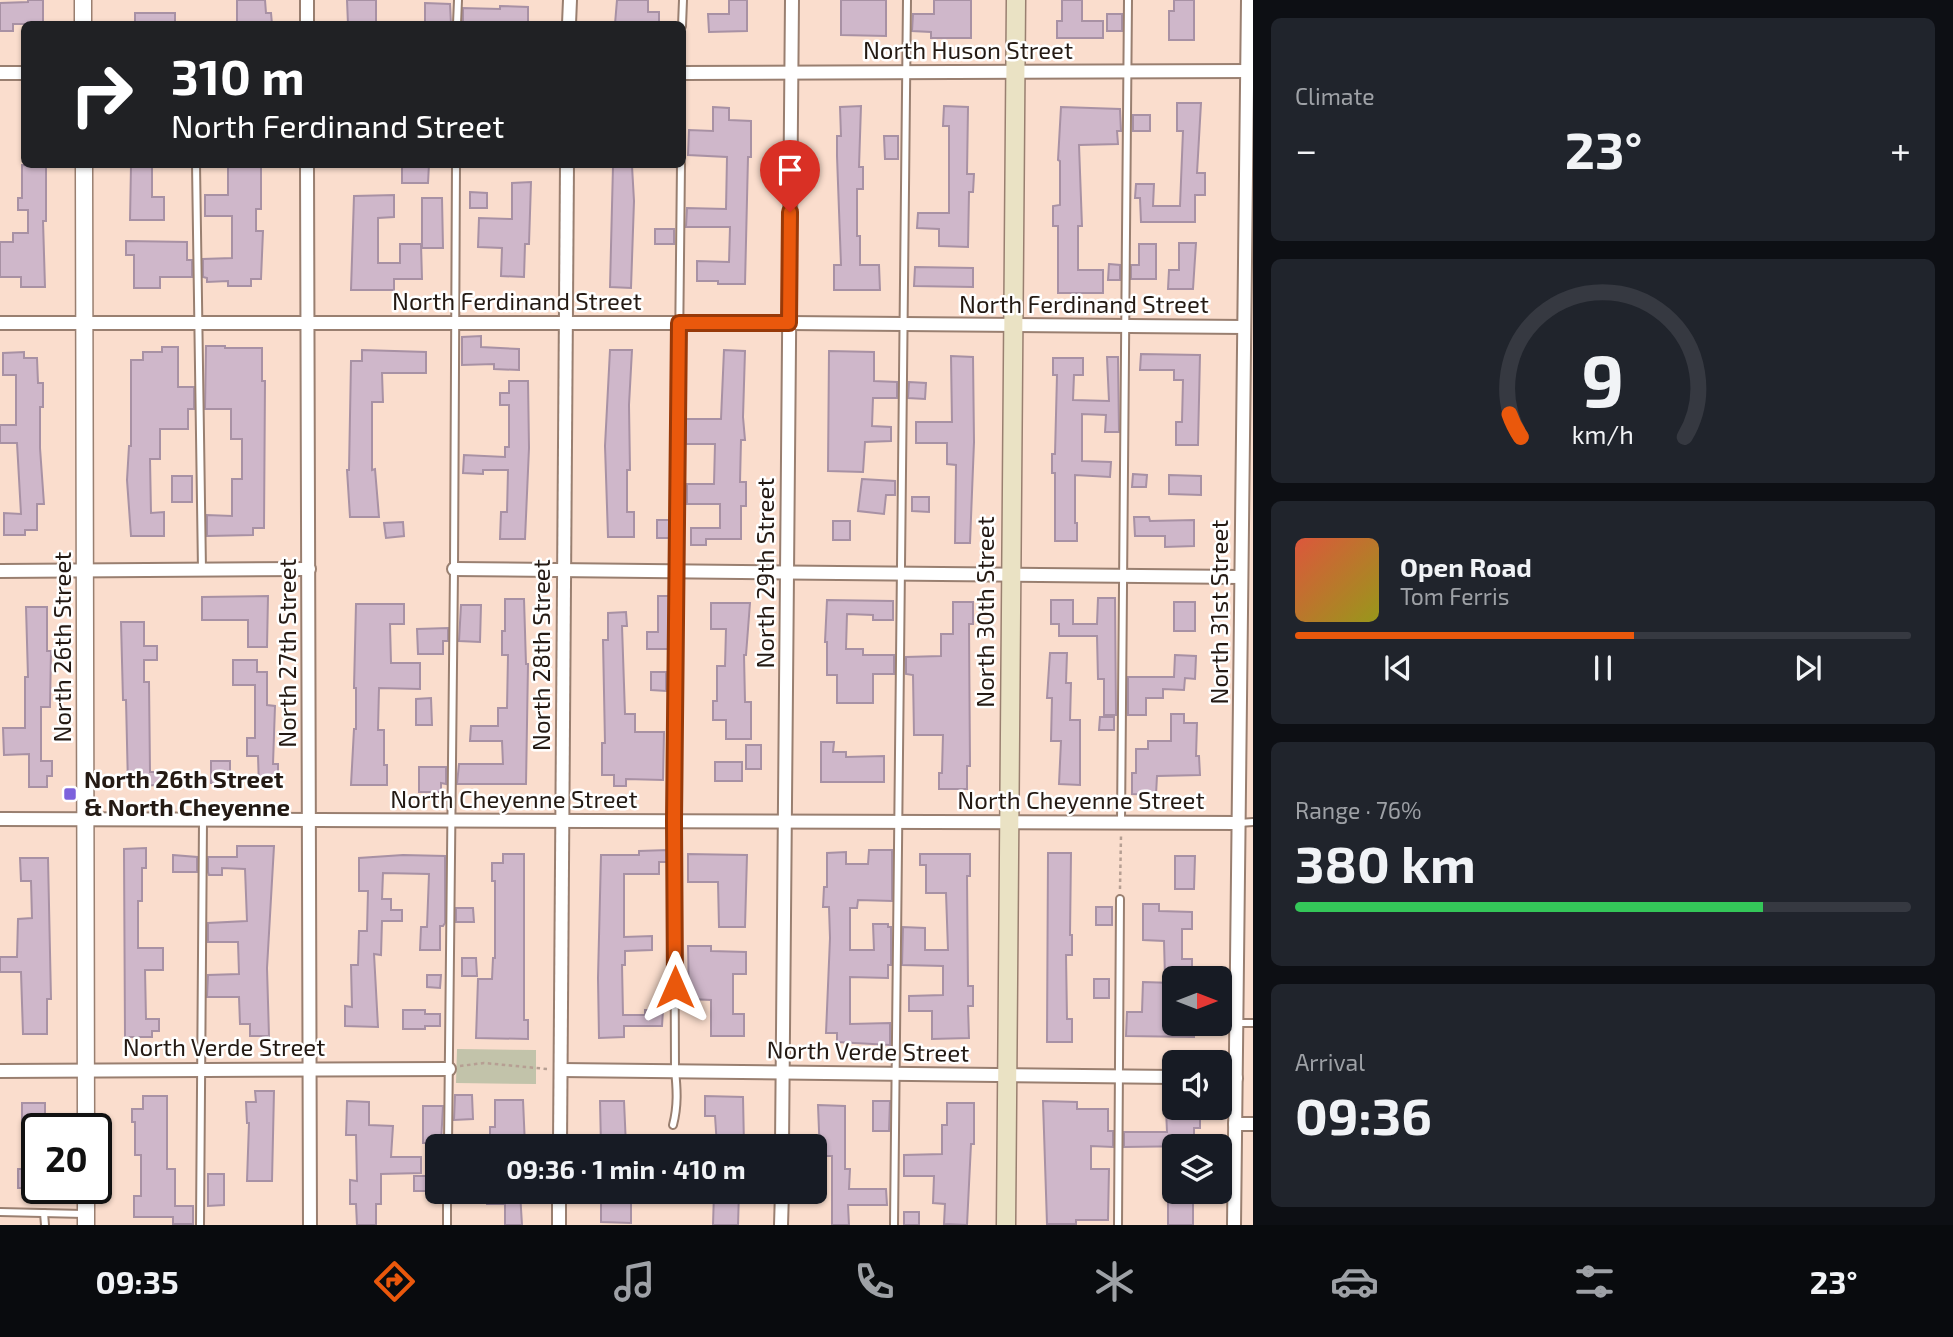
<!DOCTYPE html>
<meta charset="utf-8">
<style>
:root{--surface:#171b24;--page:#20242c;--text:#f1f3f6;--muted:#9ea1a6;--line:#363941;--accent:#ea580c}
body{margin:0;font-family:"Exo 2",sans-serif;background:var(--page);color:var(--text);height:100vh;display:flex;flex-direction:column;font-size:26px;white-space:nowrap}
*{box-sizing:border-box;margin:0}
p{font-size:23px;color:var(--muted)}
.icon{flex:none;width:38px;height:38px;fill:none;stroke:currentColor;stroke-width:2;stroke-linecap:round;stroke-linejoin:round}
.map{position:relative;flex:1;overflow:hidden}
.details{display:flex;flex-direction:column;gap:18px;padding:18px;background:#0d0f14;width:700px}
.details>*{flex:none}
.top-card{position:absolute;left:21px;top:21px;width:665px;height:147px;border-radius:10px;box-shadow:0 2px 5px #0004;background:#202124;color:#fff;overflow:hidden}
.needle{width:46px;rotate:90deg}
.fabs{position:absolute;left:1162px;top:966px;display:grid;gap:14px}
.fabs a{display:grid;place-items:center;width:70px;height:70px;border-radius:10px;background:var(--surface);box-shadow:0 2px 5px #0004;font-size:35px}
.speed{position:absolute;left:21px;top:1113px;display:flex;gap:14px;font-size:35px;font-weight:700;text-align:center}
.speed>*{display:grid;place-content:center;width:91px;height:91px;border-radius:50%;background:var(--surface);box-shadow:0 2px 5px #0004;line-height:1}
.speed .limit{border:4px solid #111;border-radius:10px;background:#fff;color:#111}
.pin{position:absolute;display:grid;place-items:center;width:60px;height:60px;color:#fff;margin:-72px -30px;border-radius:50% 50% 50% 0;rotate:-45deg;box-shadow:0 0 7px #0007}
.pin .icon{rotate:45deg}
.me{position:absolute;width:77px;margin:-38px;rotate:0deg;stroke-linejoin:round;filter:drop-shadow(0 0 5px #0008)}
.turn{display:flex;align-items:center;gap:24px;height:147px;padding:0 35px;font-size:32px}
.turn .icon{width:91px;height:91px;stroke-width:2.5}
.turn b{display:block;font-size:49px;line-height:60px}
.big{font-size:52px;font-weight:700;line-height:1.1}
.details .widget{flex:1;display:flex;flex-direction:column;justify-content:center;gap:10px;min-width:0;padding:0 24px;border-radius:10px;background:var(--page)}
.details .dial{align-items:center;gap:0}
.dial svg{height:182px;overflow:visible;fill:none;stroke:var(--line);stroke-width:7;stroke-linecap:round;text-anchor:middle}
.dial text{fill:var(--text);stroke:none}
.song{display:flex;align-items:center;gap:21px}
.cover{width:84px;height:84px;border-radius:10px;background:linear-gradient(135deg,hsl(10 70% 55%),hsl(60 70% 35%))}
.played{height:7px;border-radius:4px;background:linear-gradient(90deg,var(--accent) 55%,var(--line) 55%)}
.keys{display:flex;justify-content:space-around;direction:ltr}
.heat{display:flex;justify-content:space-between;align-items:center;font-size:38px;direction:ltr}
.charge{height:10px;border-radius:5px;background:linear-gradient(90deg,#34c759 76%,var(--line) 0)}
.trip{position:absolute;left:425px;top:1134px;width:402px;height:70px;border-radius:10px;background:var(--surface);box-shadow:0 2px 5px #0004;font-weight:700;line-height:70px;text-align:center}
.tabs{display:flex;height:112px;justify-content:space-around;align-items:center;background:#090b0e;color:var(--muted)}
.tabs .icon{width:49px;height:49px}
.tabs .current{color:var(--accent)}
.tabs b{font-size:32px;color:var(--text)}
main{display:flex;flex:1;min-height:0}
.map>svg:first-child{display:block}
.green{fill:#c2c3aa}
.building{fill:#cfb7ca;stroke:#a891a4;stroke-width:2}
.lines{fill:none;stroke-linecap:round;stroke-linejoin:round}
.service-casing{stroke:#997f70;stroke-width:10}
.minor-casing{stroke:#997f70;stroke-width:16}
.tertiary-casing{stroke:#997f70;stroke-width:19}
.secondary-casing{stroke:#997f70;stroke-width:21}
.path{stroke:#b69f93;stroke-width:2.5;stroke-dasharray:3.5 3.5;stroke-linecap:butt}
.service{stroke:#fff;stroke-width:6}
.minor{stroke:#fff;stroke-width:12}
.tertiary{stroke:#fff;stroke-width:16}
.secondary{stroke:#eae2c4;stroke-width:18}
.route-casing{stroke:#983908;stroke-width:18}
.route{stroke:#ea580c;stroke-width:12}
.poi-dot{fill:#7c61dc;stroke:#fff;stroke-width:2.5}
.labels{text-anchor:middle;stroke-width:5;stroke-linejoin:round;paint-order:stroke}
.street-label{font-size:24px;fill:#241a14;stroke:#fff}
.poi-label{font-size:24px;font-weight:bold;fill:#241a14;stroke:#fff;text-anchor:start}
</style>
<main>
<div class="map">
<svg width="1253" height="1225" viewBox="0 0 1253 1225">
<rect width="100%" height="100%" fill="#faddcd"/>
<path class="green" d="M457 1049 536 1050V1084L456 1083Z"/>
<g class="building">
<path d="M28 0H43V24H13V31H0V3L28 2Z"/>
<path d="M237 0H265L266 13H271L272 24H237Z"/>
<path d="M347 0H376V24H348Z"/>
<path d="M617 0H648V12H659V24H615Z"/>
<path d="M729 0H747V31L709 32 708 14H729Z"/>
<path d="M841 0H886V36L841 35Z"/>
<path d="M934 0H971V38H931V32L912 31 913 14H934Z"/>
<path d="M1062 0H1082V21H1103V38H1057V21H1062Z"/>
<path d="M1174 0H1194V40H1169V11H1174Z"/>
<path d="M425 3 450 4 451 24H425Z"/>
<path d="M500 6 528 7V24H463V8L500 9Z"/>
<rect x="135" y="13" width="40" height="11"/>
<rect x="1107" y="14" width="15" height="17"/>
<path d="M1177 103H1201L1197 173H1205V195H1195V222H1141L1140 198H1135L1136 184H1154L1153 206H1180L1183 131H1177Z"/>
<path d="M861 106 859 167H863V189H857V236H860V265H879L880 290H834V265H841L837 156V136H841L840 107Z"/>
<path d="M944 106 968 107 967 174H974L973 192H969L968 247 939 246V229L917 228 918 213H949V126H943Z"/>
<path d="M713 107 729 108V120L751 121V157H748L745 284H718V281H697V261L729 262 730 227H686L687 208 726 209 727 157 688 155 689 130 713 131Z"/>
<path d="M1061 107 1120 109 1121 131H1117L1118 144 1079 145 1082 226H1078V270H1103V293H1058V226H1053V206L1060 205V161L1058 160Z"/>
<rect x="1133" y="115" width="17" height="16"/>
<path d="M884 136H898V159H885Z"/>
<path d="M228 164 261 165V209H256V231H263L261 279H251V286H228V281L207 282V278L203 277V259L232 258V216H205V195H228Z"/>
<path d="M402 164H429L428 183H402Z"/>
<path d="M22 165 46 166V221H43L45 287H21V277H0V242H13V233H28V210H18V198H22Z"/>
<path d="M152 165V197H164V220H130L131 166Z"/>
<path d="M613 166H632L634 201 631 288 610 287Z"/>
<path d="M531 182 529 244H525L524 277 501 276 502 248 478 247 479 218 512 219V183Z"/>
<path d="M470 192 487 193V208H470Z"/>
<path d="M394 195V217L378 218V263H400V244H421L422 279H394V290H351L354 196Z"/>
<path d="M422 198H442L443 248H422Z"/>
<rect x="655" y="229" width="19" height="15"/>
<path d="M126 241 187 242V260H192V277H160V288H134V255H126Z"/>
<path d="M1179 243H1196L1193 289H1168L1169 270H1179Z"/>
<path d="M1139 244H1156V279H1131V265H1139Z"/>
<path d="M1109 264 1120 265V280H1108Z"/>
<path d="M915 267 973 268V287L914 286Z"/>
<path d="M481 336V347L519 349V370L494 369V364L462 365V337Z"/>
<path d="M206 346H225V348H262V381H265L264 528H253V535L207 536V515L232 516V479H242V439H231V409H205Z"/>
<path d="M162 347H178V387H194V409H188V429H160V459H150L151 513 164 512V536H131L127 480 129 446H131V360H143V352H162Z"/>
<path d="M362 350 426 352V373H382L383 402H372V470L375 469 379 517H350L347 470H349L351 361H362Z"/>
<path d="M610 350H632L629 405 630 470H627V512H634V537H608L605 446Z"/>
<path d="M724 350 745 351 743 417 745 440H741L740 482H746V506H741V539H706V545H691V528H720V504H687V484H714L715 444H686V419H721Z"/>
<path d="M829 351 874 352V381L897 382V398H873L872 426 891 427V441L865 442 863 472 828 471Z"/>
<path d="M24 352V358H37L38 383H43V407H40V448L44 504H37V530H25V535H4V513L21 514 17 443H0V425H16V375H3V353Z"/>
<path d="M1141 354 1200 355 1198 445H1176V422H1182L1183 380H1174V370H1140Z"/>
<path d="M951 356 973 357 974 442 970 543H955L956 465 947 464V443H916V422H952Z"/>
<path d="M1107 357H1118L1119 432H1105L1106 415 1082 414V461L1111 462 1110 477 1075 475V523H1077V541H1055V473H1052V454H1055L1057 375H1053V358H1083V375H1074L1073 400 1109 401Z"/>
<path d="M509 381H528L529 448 525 539H500L501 512H507L508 470H483V474L463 473 464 455 505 457V447H509V405H500V393H509Z"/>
<path d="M909 382 926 383 925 399 908 398Z"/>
<path d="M1133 474 1147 475 1146 487H1132Z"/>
<path d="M1169 475 1201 476V495L1169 494Z"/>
<rect x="172" y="476" width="20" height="26"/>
<path d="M862 479 895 481V495H886L884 514 858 511Z"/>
<path d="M912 497H929V512L912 511Z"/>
<path d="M1134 517H1149L1150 521 1194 520V546L1165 547V536H1135Z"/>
<rect x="657" y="520" width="14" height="18"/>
<rect x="833" y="521" width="17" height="19"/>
<path d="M403 522 404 536 386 538 384 523Z"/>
<path d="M268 596 267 647H248V620H202V597Z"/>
<path d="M658 596H671L669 649H647V632H658Z"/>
<path d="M1098 598H1115L1116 715H1104V679H1098L1097 636H1059V624H1051V600H1073V624H1097Z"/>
<path d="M505 599H524L526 664H528L526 784H457L459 764H503L502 741H470L471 726H498V708H507L508 655H502V631H505Z"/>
<path d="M827 600 893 601V620H873V615L847 614 846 649H863V655H894V674H873V703H837V675H827V642H825Z"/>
<path d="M953 602H973V624H969L970 766H967V789H939V773H942L943 735H914L913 675 906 674V657L941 656V634H953Z"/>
<rect x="1174" y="602" width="21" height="29"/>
<path d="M711 603H750L746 655H744L745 702H751V739H726V720H713V701H717V666H725L726 629H711Z"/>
<path d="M356 604H404V624H390L391 663H420V689L379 688 378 730H384V765H387V785H351L354 729H356V688H354Z"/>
<path d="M461 605H481L480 642 459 641Z"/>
<path d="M26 607H47V651H51L50 707H41V761H52V776H47V787H29V754L4 755 3 728H25V677H28Z"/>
<path d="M626 612 627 626H622L625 714H635V732H664L663 780 626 779V786H614V775H602V743H605L603 640H608V613Z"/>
<path d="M121 622H144V646H157V660H144V682H149L150 772H162V785L128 786 126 700H123Z"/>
<path d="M448 628V641H443V654H418L417 629Z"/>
<path d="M1050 653H1067L1066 683H1071L1070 720H1080V785L1059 784 1061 741H1051L1052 698H1047Z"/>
<path d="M1175 655 1196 656 1195 679 1185 678 1184 690 1163 689V698H1146V715H1128V677H1174Z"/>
<path d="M233 660H257V672H267V705L275 706 273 764H278V787H259L258 756H247V738H255V685H233Z"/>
<path d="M651 672H666V691L651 690Z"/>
<path d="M431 698 432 725H416V699Z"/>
<path d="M1171 714H1184V723H1197L1196 756H1199L1200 775 1157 776 1156 795 1132 794V773H1136V749H1148V741H1171Z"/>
<path d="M1100 717H1114V730H1099Z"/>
<path d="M821 742H834L833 752H846V757L884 756V782H821Z"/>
<rect x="746" y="745" width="15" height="24"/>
<rect x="211" y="761" width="19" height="22"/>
<rect x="715" y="762" width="27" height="19"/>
<path d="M419 767H446V784L441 783V792H419Z"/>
<path d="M237 846H274L267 968 269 1036H250V1024H240L239 997H207L208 975 239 974 238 942H208V923L247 921 245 869 222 868V875H209L208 872V857H237Z"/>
<path d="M146 848V868H142V901H138V948H163V970H145L146 1019H159V1031H152V1037H125L124 849Z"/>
<path d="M668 850V862H659V874H624V937L652 936V950L625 951V965H622L623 1015H645V1010H663L662 1026H624V1037L599 1038 598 978 601 855H639V851Z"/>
<path d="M869 850H892V901L858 900 857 908H850V950H874L873 924H888V927H891V965H888V978L850 977V1024L890 1023V1045L837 1042V1033H826L830 938 829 907H823L824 887H827V853L846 852V864H868Z"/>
<path d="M1048 853H1071L1070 935H1072V955H1066L1067 1019H1072V1042H1047Z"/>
<path d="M503 854H524V1020H528V1039L476 1038 478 979H492L493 958H495V881H492V863H503Z"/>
<path d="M688 854 747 855 745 927H719L718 882H688Z"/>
<path d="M920 854H970V876H967L968 986H973V1006H968L969 1038 932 1039V1011H909V996L943 995V966L902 965 903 927 925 928V950H948L946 893H926V865H920Z"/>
<path d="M173 855 197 857V872H173Z"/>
<path d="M403 855 445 856V923L443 926H440V950H420L421 927H427L429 874 383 873 382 899H391V910H402V921H382L381 955 374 954 378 1027 345 1026V1006L352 1007 351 965H358L359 931H367L368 891H359V858Z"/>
<path d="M1175 856H1195L1194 889H1175Z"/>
<path d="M20 858H48L51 999H47V1034H23L21 972H0V957H17L18 919 32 918 31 881H21Z"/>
<path d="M1143 904H1159V911L1192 912V929H1182V959H1192V978H1165L1164 941 1143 940Z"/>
<rect x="1096" y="907" width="16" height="18"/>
<path d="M456 908H473L474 922H456Z"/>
<path d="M688 946H711V951L746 952V974H733V1014H744V1036H711V1000L689 999Z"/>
<path d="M462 958H476L477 976H462Z"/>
<path d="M427 975H441L440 988 427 987Z"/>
<rect x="1094" y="979" width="15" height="19"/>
<path d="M1143 982 1174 983V1024H1194V1037L1126 1036 1127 1012H1142Z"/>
<path d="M403 1010H425V1014H440V1026H425V1029H403Z"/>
<path d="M255 1091H274L272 1181H247L249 1123H247L246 1102H256Z"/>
<path d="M455 1095H472L473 1119 454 1120Z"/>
<path d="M143 1096H167V1169H175V1206H193V1224H173V1217H134V1196H141V1155H135V1122H132V1109H143Z"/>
<path d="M705 1096 743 1097 744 1146H717L715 1116H705Z"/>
<path d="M495 1100H523L525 1146H490V1127H495Z"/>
<path d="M347 1101 369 1102V1125L393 1126 391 1157H421V1173L381 1174V1204H376V1225H357L356 1204H350V1180L357 1181 356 1135H346Z"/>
<path d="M600 1101H624L626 1146H601Z"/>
<path d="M873 1101H890L889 1131H873Z"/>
<path d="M1043 1101 1077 1102V1109H1108V1131H1113V1147L1091 1146V1169H1109L1108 1220H1076V1224H1047Z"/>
<path d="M22 1103H45V1129H37V1132H22Z"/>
<path d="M947 1103H974V1144H971L967 1225 944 1224 945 1204 933 1203 934 1176H904V1155L942 1154V1125H947Z"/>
<path d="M818 1105 845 1106V1169H850L849 1189H886L887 1205H848L849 1225H832V1156H820Z"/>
<path d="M423 1106H443L441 1143H423Z"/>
<path d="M1200 1108V1128H1194V1146L1124 1147V1132H1167L1166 1109Z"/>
<rect x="18" y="1169" width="19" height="19"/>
<path d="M208 1174H224V1205L208 1206Z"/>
<rect x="414" y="1176" width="14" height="15"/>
<path d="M487 1192H520L522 1225H505V1204H487Z"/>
<path d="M714 1192H739L738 1225H713Z"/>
<rect x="1168" y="1192" width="25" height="33"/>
<path d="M601 1198H631V1223L601 1222Z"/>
<rect x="904" y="1212" width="15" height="13"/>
</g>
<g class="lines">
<defs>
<g id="service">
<path d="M457 24 458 0"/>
<path d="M682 26 683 0"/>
<path d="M196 164 202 570"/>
<path d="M1121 822 1128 0"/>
<path d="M1239 823 1253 822"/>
<path d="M1237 1023H1253"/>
<path d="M673 1125C678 1106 677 1089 675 1070L674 821 681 164"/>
<path d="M448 1146 454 569 456 164"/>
<path d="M0 1212 84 1214"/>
<path d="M44 1213 45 1225"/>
<path d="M200 1225 203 821"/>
<path d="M447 1225V1192"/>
<path d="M894 1225 907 0"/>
<path d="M1118 1225 1120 899"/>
</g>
<g id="minor">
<path d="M307 24V0"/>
<path d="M569 24 570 0"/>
<path d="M0 73H24"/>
<path d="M682 73 1253 71"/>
<path d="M307 164 310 1225"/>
<path d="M0 323H789L1244 327"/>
<path d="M454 569 1241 577"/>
<path d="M0 571 309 569"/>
<path d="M0 819 1239 823"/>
<path d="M561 1070 1174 1077"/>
<path d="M0 1071 449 1069"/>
<path d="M1220 1077 1236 1078"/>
<path d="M1235 1124H1253"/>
<path d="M560 1146 567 164"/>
<path d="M782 1146 792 0"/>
<path d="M559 1225V1192"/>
<path d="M781 1225 782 1192"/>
<path d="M1234 1225 1248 0"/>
</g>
<g id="tertiary">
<path d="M83 0V24"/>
<path d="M84 164 86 1129"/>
<path d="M86 1225V1188"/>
</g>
<path id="secondary" d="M1006 1225 1016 0"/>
</defs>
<use href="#service" class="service-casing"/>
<use href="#minor" class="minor-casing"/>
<use href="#tertiary" class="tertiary-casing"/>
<use href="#secondary" class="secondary-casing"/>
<g class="path">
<path d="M1120 889 1121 836"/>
<path d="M460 1066 484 1063 547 1069"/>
</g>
<use href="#service" class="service"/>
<use href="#minor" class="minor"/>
<use href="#tertiary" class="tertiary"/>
<use href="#secondary" class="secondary"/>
</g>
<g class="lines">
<defs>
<path id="route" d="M675 987 674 821 679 323H789L790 212"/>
</defs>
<use href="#route" class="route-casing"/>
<use href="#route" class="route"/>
</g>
<rect class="poi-dot" x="63" y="787" width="14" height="14" rx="3.5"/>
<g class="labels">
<g class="street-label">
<text x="968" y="59">North Huson Street</text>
<text x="517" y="310">North Ferdinand Street</text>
<text x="1084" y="313">North Ferdinand Street</text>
<text transform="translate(766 573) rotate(-90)" y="8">North 29th Street</text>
<text transform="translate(986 612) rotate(-90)" y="8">North 30th Street</text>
<text transform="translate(1220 612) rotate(-90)" y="8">North 31st Street</text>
<text transform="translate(63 647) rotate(-90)" y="8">North 26th Street</text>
<text transform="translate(288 653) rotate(-90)" y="8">North 27th Street</text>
<text transform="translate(542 655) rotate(-90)" y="8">North 28th Street</text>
<text x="514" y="808">North Cheyenne Street</text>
<text x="1081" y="809">North Cheyenne Street</text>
<text x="224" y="1056">North Verde Street</text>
<text transform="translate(868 1052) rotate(1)" y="8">North Verde Street</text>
</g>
<g class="poi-label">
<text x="84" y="788">North 26th Street<tspan x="84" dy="28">&amp; North Cheyenne</tspan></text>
</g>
</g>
</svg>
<div class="fabs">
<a><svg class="needle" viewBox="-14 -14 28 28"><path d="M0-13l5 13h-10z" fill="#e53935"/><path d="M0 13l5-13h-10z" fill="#9ea1a6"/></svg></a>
<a><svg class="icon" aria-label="sound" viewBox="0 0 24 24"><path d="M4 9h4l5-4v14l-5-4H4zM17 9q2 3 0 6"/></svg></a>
<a><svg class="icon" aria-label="layers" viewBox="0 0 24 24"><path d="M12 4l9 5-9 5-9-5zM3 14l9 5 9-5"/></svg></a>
</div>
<div class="speed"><div class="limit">20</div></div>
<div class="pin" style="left:790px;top:212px;background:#d93025"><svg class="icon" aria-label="arrive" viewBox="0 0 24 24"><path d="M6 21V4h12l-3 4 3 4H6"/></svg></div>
<svg class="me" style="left:675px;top:987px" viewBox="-20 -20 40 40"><path d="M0-17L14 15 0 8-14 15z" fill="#ea580c" stroke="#fff" stroke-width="4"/></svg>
<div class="trip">09:36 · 1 min · 410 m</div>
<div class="top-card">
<div class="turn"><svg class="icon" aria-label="right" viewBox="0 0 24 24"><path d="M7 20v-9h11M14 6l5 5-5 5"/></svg><div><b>310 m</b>North Ferdinand Street</div></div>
</div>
</div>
<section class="details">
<div class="widget"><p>Climate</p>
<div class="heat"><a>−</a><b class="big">23°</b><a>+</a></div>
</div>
<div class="widget dial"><svg viewBox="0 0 100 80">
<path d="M14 69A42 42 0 1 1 86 69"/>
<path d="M14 69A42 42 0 0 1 9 59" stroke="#ea580c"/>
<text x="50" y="56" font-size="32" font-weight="700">9</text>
<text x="50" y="72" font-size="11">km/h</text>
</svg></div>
<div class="widget">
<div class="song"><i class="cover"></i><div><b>Open Road</b><p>Tom Ferris</p></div></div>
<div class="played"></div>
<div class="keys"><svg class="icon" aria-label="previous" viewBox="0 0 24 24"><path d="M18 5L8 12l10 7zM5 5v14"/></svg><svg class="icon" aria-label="pause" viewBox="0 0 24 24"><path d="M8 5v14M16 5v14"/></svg><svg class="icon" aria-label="next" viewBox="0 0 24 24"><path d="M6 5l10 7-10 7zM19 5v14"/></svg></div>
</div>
<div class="widget"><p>Range · 76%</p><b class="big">380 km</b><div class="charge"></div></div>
<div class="widget"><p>Arrival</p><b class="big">09:36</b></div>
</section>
</main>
<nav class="tabs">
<b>09:35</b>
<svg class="icon current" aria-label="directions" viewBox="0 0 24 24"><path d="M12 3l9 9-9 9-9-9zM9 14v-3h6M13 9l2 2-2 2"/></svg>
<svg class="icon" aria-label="music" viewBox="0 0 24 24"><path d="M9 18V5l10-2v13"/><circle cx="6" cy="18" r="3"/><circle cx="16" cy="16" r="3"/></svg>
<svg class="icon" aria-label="phone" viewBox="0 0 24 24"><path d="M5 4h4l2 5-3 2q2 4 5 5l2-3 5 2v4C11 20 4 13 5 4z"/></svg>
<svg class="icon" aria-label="climate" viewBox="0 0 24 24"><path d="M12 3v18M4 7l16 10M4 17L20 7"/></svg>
<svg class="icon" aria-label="car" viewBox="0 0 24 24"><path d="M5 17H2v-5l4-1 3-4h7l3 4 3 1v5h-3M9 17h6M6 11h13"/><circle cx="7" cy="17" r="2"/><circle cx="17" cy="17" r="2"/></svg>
<svg class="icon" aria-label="filters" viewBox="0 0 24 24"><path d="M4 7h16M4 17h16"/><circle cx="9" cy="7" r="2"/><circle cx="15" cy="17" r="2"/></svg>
<b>23°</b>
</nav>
